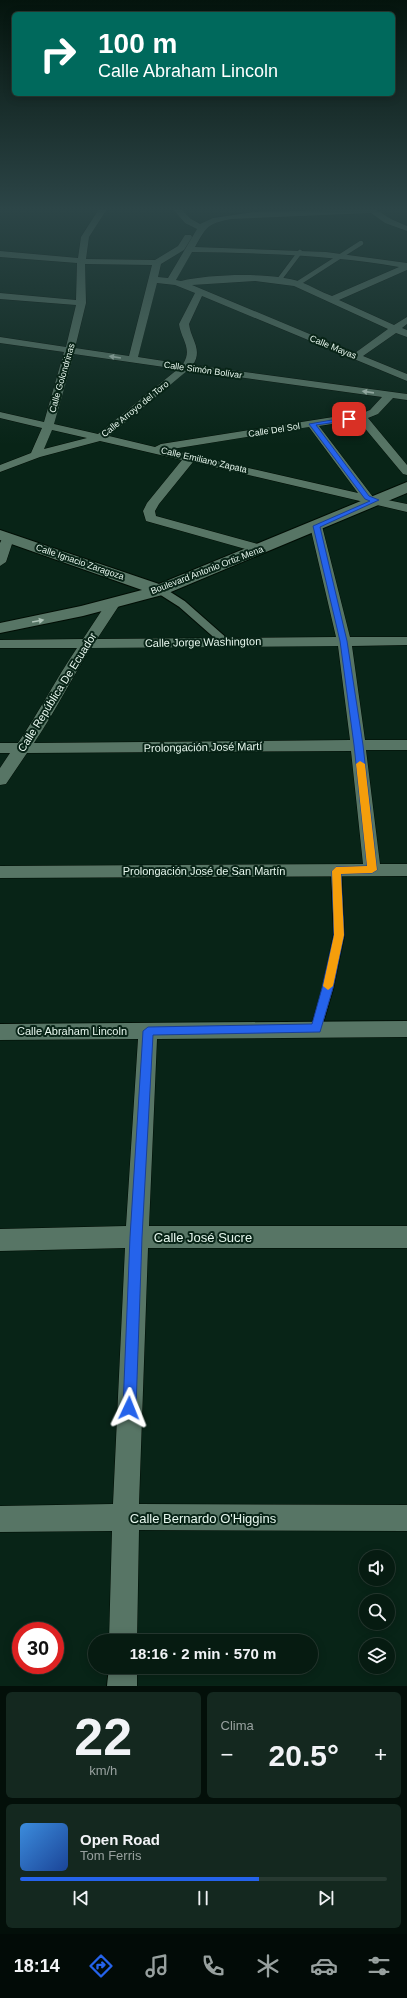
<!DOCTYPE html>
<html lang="es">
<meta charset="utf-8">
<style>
:root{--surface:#061b11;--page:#14281f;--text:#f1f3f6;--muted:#98a19f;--line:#273931;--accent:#2563eb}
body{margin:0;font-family:Arial,sans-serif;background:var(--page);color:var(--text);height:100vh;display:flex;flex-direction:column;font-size:15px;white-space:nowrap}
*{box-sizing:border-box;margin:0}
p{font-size:13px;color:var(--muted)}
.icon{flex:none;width:22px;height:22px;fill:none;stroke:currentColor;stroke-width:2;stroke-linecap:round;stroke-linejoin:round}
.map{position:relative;height:1686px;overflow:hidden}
.panel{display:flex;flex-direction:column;gap:6px;padding:6px;background:#030f09;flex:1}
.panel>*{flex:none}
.hud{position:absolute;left:12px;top:12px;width:383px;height:84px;border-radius:6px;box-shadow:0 2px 10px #0003,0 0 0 1px var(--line);background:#00695c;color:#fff;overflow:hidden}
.controls{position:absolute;left:359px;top:1550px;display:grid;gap:8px}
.controls a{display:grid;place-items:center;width:36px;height:36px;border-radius:50%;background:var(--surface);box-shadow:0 2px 10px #0003,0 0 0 1px var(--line);font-size:20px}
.speed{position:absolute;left:12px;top:1622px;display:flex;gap:8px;font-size:20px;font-weight:700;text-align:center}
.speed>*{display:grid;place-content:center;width:52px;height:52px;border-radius:50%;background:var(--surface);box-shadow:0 2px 10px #0003,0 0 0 1px var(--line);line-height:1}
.speed .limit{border:6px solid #d22;background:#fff;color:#111}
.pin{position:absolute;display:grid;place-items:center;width:34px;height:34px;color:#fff;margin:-17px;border-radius:8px;box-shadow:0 2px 6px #0006}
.me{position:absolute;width:44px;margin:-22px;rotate:2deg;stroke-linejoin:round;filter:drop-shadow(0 0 3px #0008)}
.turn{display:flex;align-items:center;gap:14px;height:84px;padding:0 20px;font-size:18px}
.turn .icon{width:52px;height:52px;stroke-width:2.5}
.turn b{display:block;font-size:28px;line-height:34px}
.big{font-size:30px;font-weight:600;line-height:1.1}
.panel .tile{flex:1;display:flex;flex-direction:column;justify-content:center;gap:6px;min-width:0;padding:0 14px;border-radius:6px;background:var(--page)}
.panel .dial{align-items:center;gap:0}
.dial b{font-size:52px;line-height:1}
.song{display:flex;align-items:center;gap:12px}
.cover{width:48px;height:48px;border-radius:6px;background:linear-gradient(135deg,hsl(210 70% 55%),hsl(220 70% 35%))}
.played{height:4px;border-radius:2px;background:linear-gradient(90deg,var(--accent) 65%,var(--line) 65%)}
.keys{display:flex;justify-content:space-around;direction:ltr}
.heat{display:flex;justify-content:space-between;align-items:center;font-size:22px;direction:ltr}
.panel .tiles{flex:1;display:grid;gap:6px;grid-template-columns:1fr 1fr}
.tile:last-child{grid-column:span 2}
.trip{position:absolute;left:88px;top:1634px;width:230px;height:40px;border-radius:20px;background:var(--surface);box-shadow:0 2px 10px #0003,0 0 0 1px var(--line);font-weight:600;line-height:40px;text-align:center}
.menu{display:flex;height:64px;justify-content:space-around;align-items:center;background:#020b07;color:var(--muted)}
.menu .icon{width:28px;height:28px}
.menu .current{color:var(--accent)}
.menu b{font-size:18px;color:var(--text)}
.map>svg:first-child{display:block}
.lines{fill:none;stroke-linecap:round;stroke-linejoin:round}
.lane-far2-casing{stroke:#000d04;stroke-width:5.5}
.lane-far1-casing{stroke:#000d04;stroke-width:10}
.lane-casing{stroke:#000d04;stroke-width:12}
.street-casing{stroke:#000d04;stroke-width:1}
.secondary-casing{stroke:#000d04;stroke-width:2}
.lane-far2{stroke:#577565;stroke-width:4.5}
.lane-far1{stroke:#577565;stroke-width:8}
.lane{stroke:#577565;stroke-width:10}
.street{fill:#577565;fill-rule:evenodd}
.secondary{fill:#577565;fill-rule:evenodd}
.oneway{fill:#adc3b7}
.route{fill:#2563eb;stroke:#184099}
.slow{fill:#f59e0b}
.labels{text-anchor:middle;stroke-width:4;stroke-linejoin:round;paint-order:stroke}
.far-street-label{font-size:9px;fill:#e7f7ee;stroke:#082417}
.street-label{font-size:11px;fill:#e7f7ee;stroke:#082417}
.near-street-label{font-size:13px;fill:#e7f7ee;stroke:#082417}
</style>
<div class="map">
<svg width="407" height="1686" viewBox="0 0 407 1686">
<rect width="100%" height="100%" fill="#082417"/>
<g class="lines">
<defs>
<g id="lane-far2">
<path d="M279 280 300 252"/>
<path d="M297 284 361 243"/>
</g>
<path id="lane-far1" d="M160 590 182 604 224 641"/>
<path id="lane" d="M316 1029 328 988 339 935 336 871"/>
<g id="street">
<path d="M99 209H107L89 237 86 259 155 260 178 246 185 235H191L192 237 184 250 161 264 158 277 168 278 197 229 185 223 173 209H181L191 219 200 224 213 218 254 212 375 209 391 219 407 226V231L385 223 371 213 231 219C207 224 207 226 195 247L326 252 407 263V270L339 300 394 325 407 317V324L402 328 407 330V337L396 333 363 356 407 374V381L202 296 189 324C191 340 203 349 193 365L407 394V400L393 398 378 414 368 418 407 465V475L403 474 358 420 319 426 373 497 407 504V512L193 462 159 504 155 511 156 516 265 546 266 549 260 553 146 521 143 511 147 503 182 460 100 441 40 457 0 472V465L31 453 42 428 0 418V412L44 422 64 352 0 343V337L66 347 76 305 0 299V293L76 300 77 263 0 257V251L78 258 81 237ZM192 252C261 253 331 255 399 267L332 296C321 292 311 286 301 282 272 272 211 274 181 281L176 280ZM85 264 152 265 129 356 75 348 86 303ZM255 281 294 286 388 329 355 353 192 285ZM157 283 175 285 195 293 179 324C181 339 193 349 183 364L138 357ZM74 354 178 369 98 434 54 424ZM188 370 382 397 370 410 365 412 161 444 155 447 109 436ZM309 427 358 493 196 456 191 454 166 450ZM52 430 87 438 44 449Z"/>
<path d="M316 522 322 526 350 637H407V645L352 646 365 740H407V750H366L380 864H407V876L0 878V866L363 864 351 751 27 753 6 784 0 785V768L10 753H0V743H18C39 712 56 679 77 648H0V640L83 639 108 601H118L120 604 97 639 336 637 310 526ZM338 646 350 740 34 743C55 712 71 679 91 648Z"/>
<path d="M8 534 14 538 6 562 0 566V543L4 535Z"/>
<path d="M407 1021V1037L157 1039 149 1226H407V1248H148L139 1504 407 1505V1531L139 1530 137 1641H109L112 1531 0 1532V1506L113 1504 125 1248 0 1251V1229L126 1226 138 1039 0 1040V1024Z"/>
<path d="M109 1667H137V1686H107Z"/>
</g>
<path id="secondary" d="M407 482V493L166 594 83 616 0 633V623L81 606 142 590 0 540V530L159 584Z"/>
</defs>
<use href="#lane-far2" class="lane-far2-casing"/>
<use href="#lane-far1" class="lane-far1-casing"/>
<use href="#lane" class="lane-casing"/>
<use href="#street" class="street-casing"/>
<use href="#secondary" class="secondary-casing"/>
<use href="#lane-far2" class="lane-far2"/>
<use href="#lane-far1" class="lane-far1"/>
<use href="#lane" class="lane"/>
<use href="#street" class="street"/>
<use href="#secondary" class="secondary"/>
</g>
<defs><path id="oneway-solid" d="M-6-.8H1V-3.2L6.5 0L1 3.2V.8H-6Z"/></defs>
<g class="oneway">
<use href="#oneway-solid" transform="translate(115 357) rotate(-171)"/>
<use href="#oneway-solid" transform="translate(368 392) rotate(-172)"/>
<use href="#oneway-solid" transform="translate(38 621) rotate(-10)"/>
</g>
<linearGradient id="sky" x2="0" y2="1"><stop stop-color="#04140d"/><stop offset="0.47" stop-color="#2c4547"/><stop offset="1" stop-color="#2c4547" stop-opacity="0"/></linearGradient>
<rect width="407" height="445" fill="url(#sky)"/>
<path class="route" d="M349 417H351V420L316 425 369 496 379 500 320 527 347 641 363 745 377 870 372 873 341 874 344 935 333 988 320 1032 153 1035 142 1237 136 1408 134 1413 129 1415 125 1413 123 1408 130 1237 143 1031 148 1027 312 1024 322 988 334 935 332 871 336 867 367 866 354 745 340 641 313 526 370 501 365 499 309 424Z"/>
<path class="slow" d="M360 761 365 764 377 870 372 873 341 874 344 935 333 986 328 990 323 986 334 935 332 871 336 867 367 866 356 764Z"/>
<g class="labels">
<g class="far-street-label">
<text transform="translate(333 347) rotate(22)" y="3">Calle Mayas</text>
<text transform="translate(203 370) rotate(8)" y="3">Calle Simón Bolívar</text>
<text transform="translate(62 378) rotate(-74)" y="3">Calle Golondrinas</text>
<text transform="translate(135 409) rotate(-39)" y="3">Calle Arroyo del Toro</text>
<text transform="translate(274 430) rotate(-9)" y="3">Calle Del Sol</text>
<text transform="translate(204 460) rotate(13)" y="3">Calle Emiliano Zapata</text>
<text transform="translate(80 562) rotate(19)" y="3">Calle Ignacio Zaragoza</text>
<text transform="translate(207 570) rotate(-21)" y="3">Boulevard Antonio Ortiz Mena</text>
</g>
<g class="street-label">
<text transform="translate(203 642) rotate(-1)" y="4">Calle Jorge Washington</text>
<text transform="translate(57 692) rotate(-58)" y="4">Calle República De Ecuador</text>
<text transform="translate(203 747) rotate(-1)" y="4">Prolongación José Martí</text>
<text x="204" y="875">Prolongación José de San Martín</text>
<text x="72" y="1035">Calle Abraham Lincoln</text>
</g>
<g class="near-street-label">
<text x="203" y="1242">Calle José Sucre</text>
<text x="203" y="1523">Calle Bernardo O'Higgins</text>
</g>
</g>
</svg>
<div class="controls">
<a><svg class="icon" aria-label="sound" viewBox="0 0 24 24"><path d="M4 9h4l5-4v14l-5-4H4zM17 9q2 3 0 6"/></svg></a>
<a><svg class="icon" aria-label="search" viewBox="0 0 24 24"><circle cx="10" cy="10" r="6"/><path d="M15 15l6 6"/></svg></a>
<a><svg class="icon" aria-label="layers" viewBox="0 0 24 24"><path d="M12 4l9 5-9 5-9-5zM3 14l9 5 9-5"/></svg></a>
</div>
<div class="speed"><div class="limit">30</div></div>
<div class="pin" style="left:349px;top:419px;background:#d93025"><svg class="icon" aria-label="arrive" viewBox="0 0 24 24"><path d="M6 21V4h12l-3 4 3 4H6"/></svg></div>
<svg class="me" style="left:129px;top:1408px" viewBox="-20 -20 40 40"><path d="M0-17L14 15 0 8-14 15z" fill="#2563eb" stroke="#fff" stroke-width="4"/></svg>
<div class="trip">18:16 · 2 min · 570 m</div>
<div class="hud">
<div class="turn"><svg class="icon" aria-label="right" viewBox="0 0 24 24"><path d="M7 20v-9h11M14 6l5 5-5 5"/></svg><div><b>100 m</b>Calle Abraham Lincoln</div></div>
</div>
</div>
<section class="panel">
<div class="tiles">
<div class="tile dial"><b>22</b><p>km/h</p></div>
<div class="tile"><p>Clima</p>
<div class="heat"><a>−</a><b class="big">20.5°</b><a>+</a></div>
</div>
<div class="tile">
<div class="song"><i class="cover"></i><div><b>Open Road</b><p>Tom Ferris</p></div></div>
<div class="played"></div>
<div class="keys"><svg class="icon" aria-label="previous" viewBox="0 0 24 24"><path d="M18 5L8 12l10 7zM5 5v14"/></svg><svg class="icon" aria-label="pause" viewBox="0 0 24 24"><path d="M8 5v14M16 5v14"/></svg><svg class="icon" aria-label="next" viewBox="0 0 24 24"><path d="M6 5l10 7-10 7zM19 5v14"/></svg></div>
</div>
</div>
</section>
<nav class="menu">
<b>18:14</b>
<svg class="icon current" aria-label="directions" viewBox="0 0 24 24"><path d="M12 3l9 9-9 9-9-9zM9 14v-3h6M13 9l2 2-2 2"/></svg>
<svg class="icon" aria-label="music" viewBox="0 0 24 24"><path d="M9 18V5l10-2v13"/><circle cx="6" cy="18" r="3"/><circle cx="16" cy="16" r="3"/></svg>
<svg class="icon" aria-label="phone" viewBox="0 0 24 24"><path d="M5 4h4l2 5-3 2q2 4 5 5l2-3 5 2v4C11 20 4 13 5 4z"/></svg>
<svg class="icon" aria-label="climate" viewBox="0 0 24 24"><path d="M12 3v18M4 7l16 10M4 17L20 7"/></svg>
<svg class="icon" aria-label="car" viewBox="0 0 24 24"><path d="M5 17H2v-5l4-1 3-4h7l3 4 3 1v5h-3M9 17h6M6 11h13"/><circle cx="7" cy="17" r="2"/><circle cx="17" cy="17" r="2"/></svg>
<svg class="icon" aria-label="filters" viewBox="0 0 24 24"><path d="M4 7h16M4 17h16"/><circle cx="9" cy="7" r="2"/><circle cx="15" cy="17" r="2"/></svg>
</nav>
